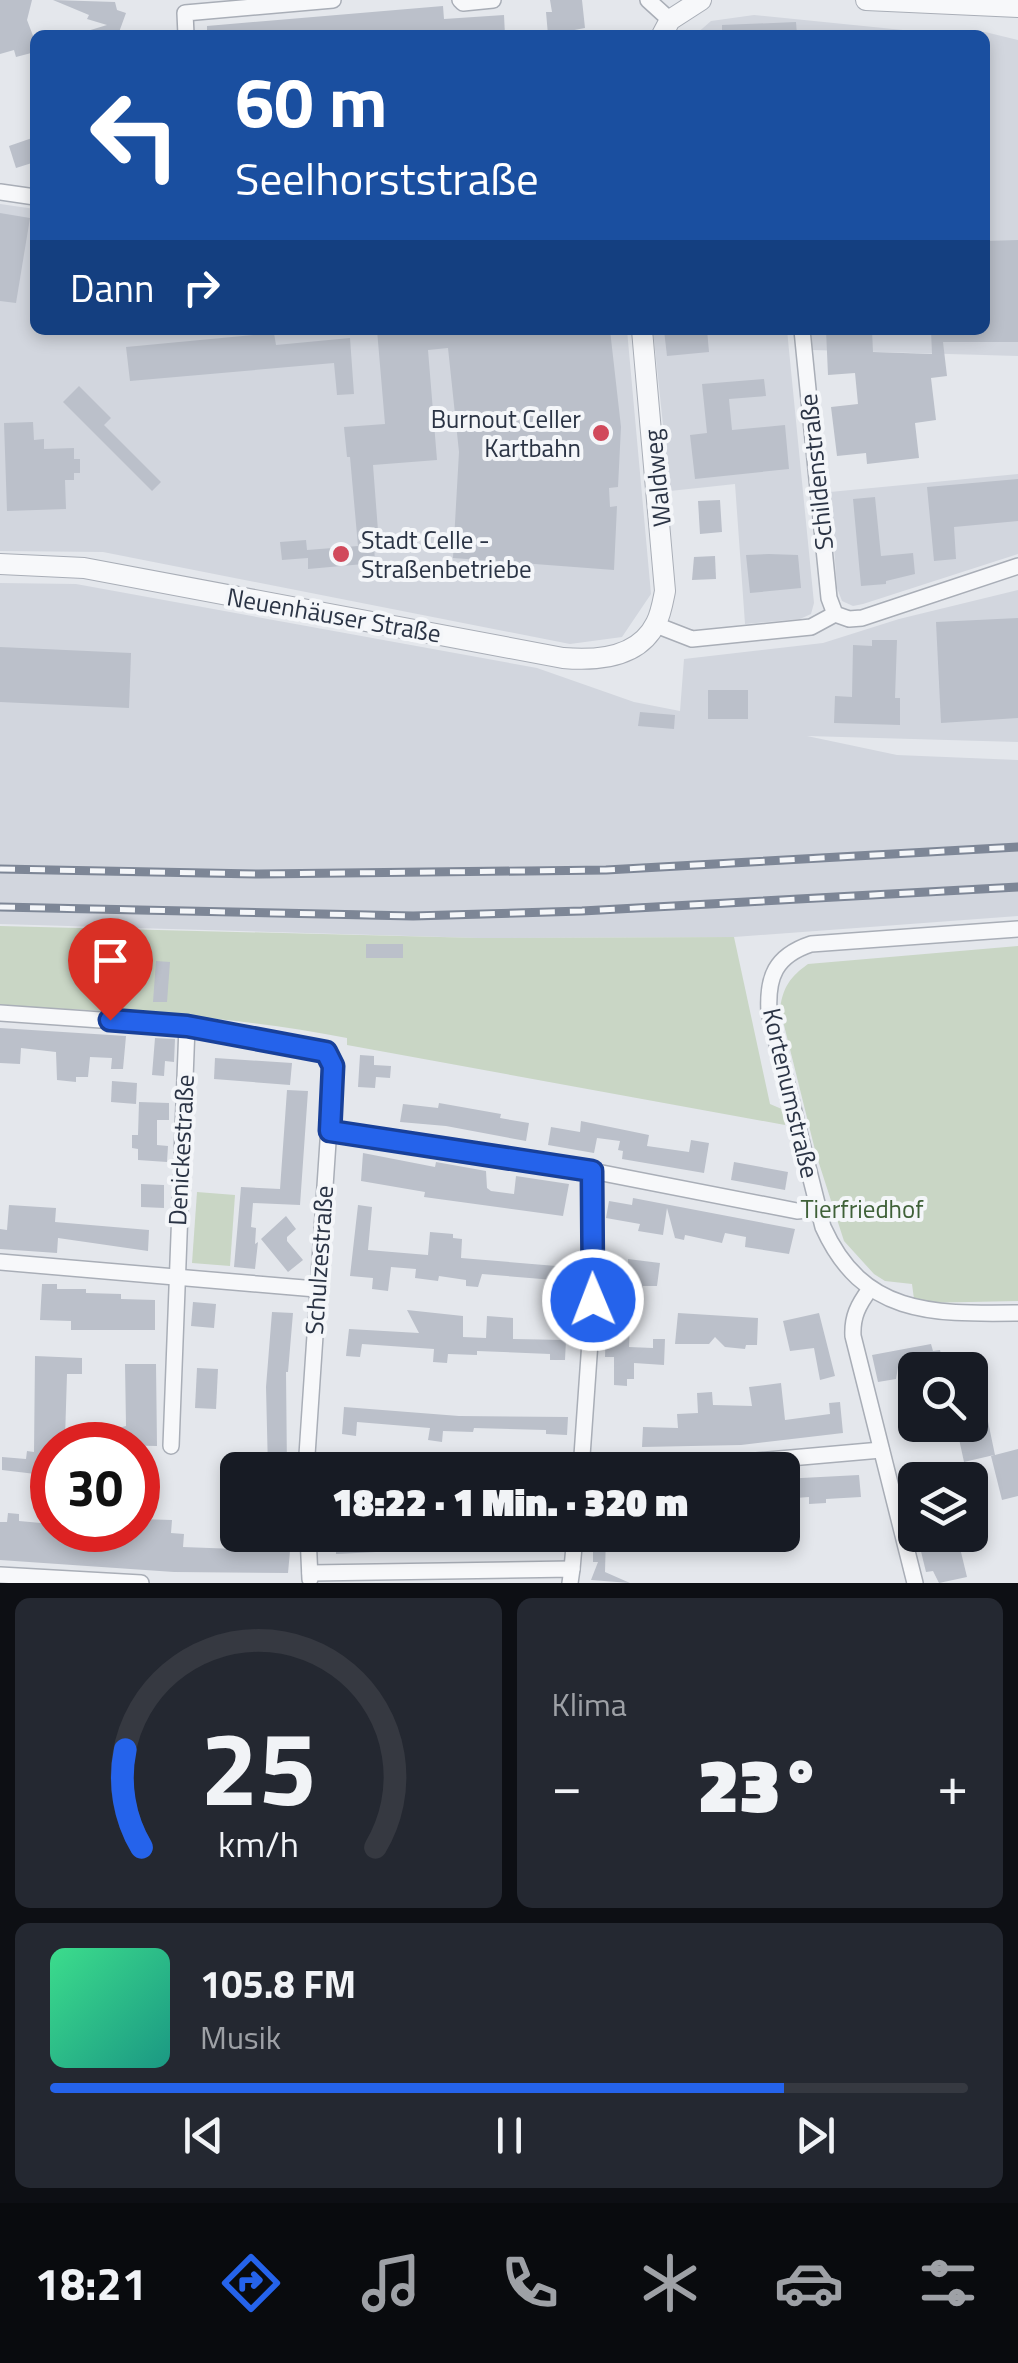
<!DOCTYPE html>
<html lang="de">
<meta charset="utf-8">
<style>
:root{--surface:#171b24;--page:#242831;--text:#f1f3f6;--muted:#9ea1a6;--line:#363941;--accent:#2563eb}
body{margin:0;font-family:"Titillium Web",sans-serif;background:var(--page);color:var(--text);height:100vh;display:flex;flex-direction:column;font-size:38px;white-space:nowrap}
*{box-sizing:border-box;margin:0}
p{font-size:32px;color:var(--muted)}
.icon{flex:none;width:55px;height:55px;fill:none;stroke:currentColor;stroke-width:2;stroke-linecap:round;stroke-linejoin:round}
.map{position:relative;height:1583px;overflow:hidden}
.drawer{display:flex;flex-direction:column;gap:15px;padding:15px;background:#0d0f14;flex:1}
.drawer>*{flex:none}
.top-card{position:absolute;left:30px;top:30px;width:960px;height:305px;border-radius:15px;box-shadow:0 5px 15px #0003;background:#1a4fa0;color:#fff;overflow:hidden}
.fabs{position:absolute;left:898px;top:1352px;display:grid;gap:20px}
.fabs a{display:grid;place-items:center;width:90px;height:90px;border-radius:15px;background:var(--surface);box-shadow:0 5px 15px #0003;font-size:50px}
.speed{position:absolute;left:30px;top:1422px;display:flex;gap:20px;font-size:50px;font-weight:700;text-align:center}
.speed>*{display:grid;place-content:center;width:130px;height:130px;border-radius:50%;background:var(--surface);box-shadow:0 5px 15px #0003;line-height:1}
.speed .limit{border:15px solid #d22;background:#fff;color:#111}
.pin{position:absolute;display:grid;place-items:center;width:85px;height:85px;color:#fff;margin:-102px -42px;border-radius:50% 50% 50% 0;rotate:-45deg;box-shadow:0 0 10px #0007}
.pin .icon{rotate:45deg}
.me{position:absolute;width:110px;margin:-55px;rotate:359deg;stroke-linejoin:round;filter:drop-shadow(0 0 8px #0008)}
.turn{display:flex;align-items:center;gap:35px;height:210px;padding:0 40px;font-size:45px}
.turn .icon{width:130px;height:130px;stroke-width:2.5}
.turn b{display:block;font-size:70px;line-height:85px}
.then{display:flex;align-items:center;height:95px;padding:0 40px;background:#0003;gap:20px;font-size:38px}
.big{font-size:75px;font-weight:800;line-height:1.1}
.drawer .card{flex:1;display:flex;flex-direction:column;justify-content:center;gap:15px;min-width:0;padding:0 35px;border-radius:15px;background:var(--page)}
.drawer .dial{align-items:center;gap:0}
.dial svg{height:260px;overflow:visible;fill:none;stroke:var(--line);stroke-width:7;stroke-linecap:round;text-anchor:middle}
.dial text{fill:var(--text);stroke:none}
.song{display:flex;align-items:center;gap:30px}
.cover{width:120px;height:120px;border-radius:15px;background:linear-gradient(135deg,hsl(150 70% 55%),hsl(170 70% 35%))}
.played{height:10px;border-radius:5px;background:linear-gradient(90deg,var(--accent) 80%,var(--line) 80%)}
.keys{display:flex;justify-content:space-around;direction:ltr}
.heat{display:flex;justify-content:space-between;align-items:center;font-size:55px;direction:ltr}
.drawer .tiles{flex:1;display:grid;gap:15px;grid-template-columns:1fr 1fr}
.card:last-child{grid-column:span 2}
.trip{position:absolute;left:220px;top:1452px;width:580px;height:100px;border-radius:15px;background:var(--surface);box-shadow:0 5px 15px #0003;font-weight:800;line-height:100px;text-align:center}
.tabs{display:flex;height:160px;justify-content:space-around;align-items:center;background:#090b0e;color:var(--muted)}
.tabs .icon{width:70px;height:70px}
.tabs .selected{color:var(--accent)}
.tabs b{font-size:45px;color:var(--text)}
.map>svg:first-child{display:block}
.built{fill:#d2d6de}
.green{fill:#c9d6c5}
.building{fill:#bbc0ca}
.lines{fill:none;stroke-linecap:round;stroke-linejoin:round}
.minor-casing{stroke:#a9aeb7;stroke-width:18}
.tertiary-casing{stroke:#a9aeb7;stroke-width:22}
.minor{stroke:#f7f8fa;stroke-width:15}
.tertiary{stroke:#f7f8fa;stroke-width:20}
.rail-casing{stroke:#7d8696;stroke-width:9}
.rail{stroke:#f4f6f9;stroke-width:5;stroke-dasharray:15;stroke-linecap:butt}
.route-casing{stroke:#184099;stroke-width:25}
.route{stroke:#2563eb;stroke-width:18}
.poi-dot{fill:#d1495b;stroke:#f4f6f9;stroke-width:4}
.labels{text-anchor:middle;stroke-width:8;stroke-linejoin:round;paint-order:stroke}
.poi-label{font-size:25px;fill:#2b3445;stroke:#f4f6f9;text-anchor:end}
.street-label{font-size:25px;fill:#2b3445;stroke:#f4f6f9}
.park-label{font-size:25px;fill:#3f6138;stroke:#f4f6f9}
</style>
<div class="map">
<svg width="1018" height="1583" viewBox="0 0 1018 1583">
<rect width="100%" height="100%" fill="#e4e7ec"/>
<g class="built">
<path d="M754 15 903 30 985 32 1018 40V356L812 350 811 330H985V35H695L711 21Z"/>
<path d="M0 204 35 209V330H627L651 594 622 637 570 644 103 552 0 551Z"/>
<path d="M653 330H787L814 603 811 614 800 619 745 624 735 484 670 491Z"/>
<path d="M1018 474V554L863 604 853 606 842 601 837 588 830 492Z"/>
<path d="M0 583 76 584 537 668 634 702 680 711 684 659 823 643 899 619 1018 590V742L807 736 897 755 1018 760V916L734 937 479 938 0 924Z"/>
</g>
<g class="green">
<path d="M0 926 479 938 734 937 770 1104 784 1110 785 1125 347 1045V1038C232 1015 117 1011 0 1006Z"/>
<path d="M1018 946V1301L920 1303 914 1299 912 1284 885 1281 874 1274 844 1241 816 1154 780 1009C783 987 790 977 808 964Z"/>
<path d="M197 1192 235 1195 230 1266 192 1263Z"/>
</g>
<g class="building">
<path d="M0 0H32L27 20 35 41V52L16 57 14 50 0 54Z"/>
<path d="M53 0 115 2 117 10 126 13 118 35H84V32L107 25 87 19 89 15Z"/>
<path d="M550 0H582L585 28 548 35 546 12H552Z"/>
<path d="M443 6 444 19 504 15 505 35H207V26Z"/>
<path d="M796 22 797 35H722V25Z"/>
<path d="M35 137V162L16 168 9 146Z"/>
<path d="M0 213 30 218 16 303 0 301Z"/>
<path d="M1018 240V342H943L947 376 931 378 936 420 915 423 919 458 867 464 866 453 837 456 831 407 858 404 855 373 828 375 826 330H872L873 352 932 354 931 330H985V241Z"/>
<path d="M377 330H610L621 427 618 487 609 488 610 507 617 506 614 570 453 558 459 452 448 348 428 350 437 460 373 465 379 544H374L375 563 308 569V558L282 560 280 542 306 540 307 550 358 546 350 457H347L344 427 385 424Z"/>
<path d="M664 330H707L709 352 667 356Z"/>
<path d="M274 333 276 345 350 338 354 394 337 395 334 363 130 381 126 347Z"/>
<path d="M764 379 766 396 729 399 732 430 785 425 789 469 695 479 690 435 707 433 702 384Z"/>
<path d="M79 386 111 418 104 425 161 482 152 491 63 402Z"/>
<path d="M33 422 34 440 44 439V449L74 448V459H80V473H74V480H65L66 509 7 511 4 423Z"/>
<path d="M1018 479V521L954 527 956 559 934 561 927 487Z"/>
<path d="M875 497 881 556 913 553 915 574 886 581V584L861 586 853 499Z"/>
<path d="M720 500 722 532 700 534 698 501Z"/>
<path d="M769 554 798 555 801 588 750 593 746 555Z"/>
<path d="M715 556 716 579 692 580 694 557Z"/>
<path d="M1018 618V718L941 723 936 622Z"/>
<path d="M872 640H897L895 698H900V725L834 723 835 696 852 697 853 645 872 646Z"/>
<path d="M0 647 131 653 129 708 0 702Z"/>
<rect x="708" y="690" width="40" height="29"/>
<path d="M640 712 675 715 674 729 638 726Z"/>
<rect x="366" y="944" width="37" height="14"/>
<path d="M156 961 170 962 167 1002H153Z"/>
<path d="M0 1028 126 1036 123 1069H111L112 1058 90 1057 88 1077H76V1082L57 1080 56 1052 21 1048 20 1064 0 1063Z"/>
<path d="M155 1038 175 1039 174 1062 165 1061 164 1076 152 1075Z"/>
<path d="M360 1055 374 1056V1065L391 1066 390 1078 376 1077 375 1088 358 1087Z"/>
<path d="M215 1058 292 1063 290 1085 214 1079Z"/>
<path d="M112 1081 137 1083 136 1104 111 1102Z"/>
<path d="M287 1090 308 1091 300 1205 253 1203 251 1227 256 1228 255 1244 258 1242 255 1269 234 1267 241 1187 280 1189Z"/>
<path d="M139 1102 169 1103V1120H157V1145L168 1146 167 1162 138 1160V1149L132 1148V1135H138Z"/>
<path d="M439 1103 501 1114 500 1118 529 1123 526 1141 446 1126 400 1122 403 1104 438 1108Z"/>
<path d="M581 1121 649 1135 647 1146 689 1152 691 1140 709 1143 704 1173 622 1159 623 1151 618 1150 620 1141 597 1138 594 1153 548 1145 551 1127 580 1132Z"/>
<path d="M363 1153 435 1167 436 1162 486 1171 487 1188 491 1191 514 1194 516 1176 569 1184 563 1216 424 1197 425 1192 361 1181Z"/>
<path d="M734 1162 788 1172 785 1190 731 1180Z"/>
<path d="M141 1184 164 1185V1208L141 1207Z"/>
<path d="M633 1198 795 1229 789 1254 745 1247 746 1237 725 1233 722 1243 685 1235 684 1240 675 1238 667 1208 663 1235 638 1231 640 1224 606 1218 609 1201 632 1205Z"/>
<path d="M9 1205 56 1208 55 1222 149 1230 148 1251 58 1238 57 1253 0 1249V1229L7 1230Z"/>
<path d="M358 1205 372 1207 368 1250 428 1255 430 1232 453 1234V1238L462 1239 461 1258 568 1267 565 1294 553 1293 554 1280 482 1274 478 1287 466 1286V1280L439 1276 438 1281 415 1278 416 1269 391 1267 388 1291 372 1289 373 1278 350 1276Z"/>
<path d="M286 1216 296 1229 287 1237V1241L303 1260 288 1272 261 1239Z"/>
<path d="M628 1259 660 1263 657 1286H643V1300L609 1301 610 1279 627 1280Z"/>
<path d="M42 1284H57V1289H86V1293L121 1294V1299L155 1300V1330H71V1321L40 1320Z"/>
<path d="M193 1302 216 1304 214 1328 191 1326Z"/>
<path d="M407 1310 463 1316V1337L486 1338 487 1316 513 1318V1339L566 1340 565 1360H550V1354L477 1351V1355L448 1354 447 1363 433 1362 434 1349 362 1344 360 1357 346 1356 349 1329 419 1333Z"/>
<path d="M272 1312 293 1313 288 1372H286L287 1470H268L266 1387Z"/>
<path d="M678 1313 758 1318 757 1345H746L745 1349 725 1347 715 1337 709 1344H675Z"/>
<path d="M819 1313 835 1376 820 1380 814 1348 790 1351 783 1321Z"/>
<path d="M606 1325 630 1326 629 1347 653 1348V1339H665L664 1365 634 1363V1379H627V1386L614 1385V1357H605Z"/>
<path d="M931 1344 933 1351 940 1350 944 1368 927 1370 925 1361 898 1367 896 1379 878 1382 872 1355Z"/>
<path d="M35 1356 82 1358V1374H67L65 1439H52V1476L2 1470V1457L26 1459 27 1451 34 1452Z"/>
<path d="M125 1364H156L157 1446 114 1445V1429L126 1426Z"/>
<path d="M197 1368 218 1369 216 1409 195 1408Z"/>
<path d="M781 1383 785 1420 830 1414 829 1403 840 1402 843 1433 741 1445 642 1447 643 1427 678 1428 677 1414 698 1413 697 1393 712 1392 713 1405 752 1406 749 1387Z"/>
<path d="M344 1407 459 1416 568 1417 567 1435 546 1434V1430L474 1428 473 1432 443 1431 442 1442 428 1440 430 1428 357 1422 356 1436 342 1434Z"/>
<path d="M986 1412 995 1455 1018 1449V1496L1002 1500 991 1456 994 1455 964 1462 956 1425H970V1416Z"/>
<path d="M859 1475 861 1497 826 1499V1503L809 1504V1497L782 1499V1479Z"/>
<path d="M8 1513 19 1514V1521L52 1524V1530H138V1519L172 1520 171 1533 184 1534 183 1547 290 1551 288 1573 174 1572 0 1560V1522H7Z"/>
<path d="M336 1535H350V1540L422 1535H559V1549H436L336 1554Z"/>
<path d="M590 1535H606L605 1572 630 1583 591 1580 598 1562H593V1552L588 1551Z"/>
<path d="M917 1535H962L965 1547 960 1548 967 1577 939 1583 933 1571 926 1572Z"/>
</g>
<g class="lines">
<defs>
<g id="minor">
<path d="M460 0 463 3 493 0"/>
<path d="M648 0 670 20"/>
<path d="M186 35 185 13 333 0"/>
<path d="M0 192 35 197"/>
<path d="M802 330 829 598 835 614 849 619 862 618 1018 566"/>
<path d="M656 625 692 639 811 627 835 614"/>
<path d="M1018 929 811 944C775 956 767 977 769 1012L823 1227C863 1316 933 1314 1018 1313"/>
<path d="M0 1013 187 1026 326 1052 333 1067 306 1470"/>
<path d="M329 1131 592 1171 797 1211 819 1209"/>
<path d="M0 1262 316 1289"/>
<path d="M870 1289C858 1305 852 1317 853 1336L915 1583"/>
<path d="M171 1446 187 1026"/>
<path d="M582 1466H699L881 1450"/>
<path d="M581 1470 593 1299 592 1171"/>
<path d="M308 1535 310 1579"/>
<path d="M572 1569 575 1535"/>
<path d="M310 1573 572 1569 570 1583"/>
<path d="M0 1575 141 1583"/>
</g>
<g id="tertiary">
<path d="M866 0 1018 7"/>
<path d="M662 35 670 20 701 0"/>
<path d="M0 564 84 568 563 658C597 661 639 658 656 623 661 614 663 601 665 591L642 330"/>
</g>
</defs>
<use href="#minor" class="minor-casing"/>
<use href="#tertiary" class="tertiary-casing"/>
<use href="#minor" class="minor"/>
<use href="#tertiary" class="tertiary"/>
<defs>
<g id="rail">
<path d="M0 869 259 874 606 870 1018 847"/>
<path d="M0 907 413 916 582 911 1018 887"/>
</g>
</defs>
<use href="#rail" class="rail-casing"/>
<use href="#rail" class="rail"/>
</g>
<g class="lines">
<defs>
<path id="route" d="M110 1020 187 1026 326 1052 333 1066 330 1131 592 1171 593 1300"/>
</defs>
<use href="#route" class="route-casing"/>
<use href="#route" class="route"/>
</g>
<g class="poi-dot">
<circle cx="601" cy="433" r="10"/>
<circle cx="341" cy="554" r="10"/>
</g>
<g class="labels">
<g class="poi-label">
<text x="581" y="428">Burnout Celler<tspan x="581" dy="29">Kartbahn</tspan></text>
<text x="361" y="549" text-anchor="start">Stadt Celle -<tspan x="361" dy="29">Straßenbetriebe</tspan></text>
</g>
<g class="street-label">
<text transform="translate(816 472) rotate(-96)" y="9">Schildenstraße</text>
<text transform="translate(657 478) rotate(-96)" y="9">Waldweg</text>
<text transform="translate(334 615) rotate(10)" y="9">Neuenhäuser Straße</text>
<text transform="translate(791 1093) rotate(77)" y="9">Kortenumstraße</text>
<text transform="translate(181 1150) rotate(-87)" y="9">Denickestraße</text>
<text transform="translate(319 1260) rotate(-86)" y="9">Schulzestraße</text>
</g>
<g class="park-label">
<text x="862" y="1218">Tierfriedhof</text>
</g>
</g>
</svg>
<div class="fabs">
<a><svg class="icon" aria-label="search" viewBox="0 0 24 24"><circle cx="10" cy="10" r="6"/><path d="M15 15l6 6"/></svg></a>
<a><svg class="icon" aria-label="layers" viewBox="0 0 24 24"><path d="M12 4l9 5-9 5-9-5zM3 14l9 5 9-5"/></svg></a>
</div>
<div class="speed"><div class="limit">30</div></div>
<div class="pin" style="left:110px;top:1020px;background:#d93025"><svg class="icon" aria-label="arrive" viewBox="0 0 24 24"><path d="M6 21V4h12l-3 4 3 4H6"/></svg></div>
<svg class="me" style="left:593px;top:1300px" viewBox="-20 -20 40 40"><circle r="17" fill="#2563eb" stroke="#fff" stroke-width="3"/><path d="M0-11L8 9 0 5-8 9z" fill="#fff"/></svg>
<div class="trip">18:22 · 1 Min. · 320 m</div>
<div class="top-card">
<div class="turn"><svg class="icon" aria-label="left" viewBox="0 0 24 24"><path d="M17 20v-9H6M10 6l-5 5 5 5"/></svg><div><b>60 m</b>Seelhorststraße</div></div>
<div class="then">Dann<svg class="icon" aria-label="right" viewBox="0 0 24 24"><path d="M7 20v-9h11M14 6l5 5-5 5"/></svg></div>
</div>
</div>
<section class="drawer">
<div class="tiles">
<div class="card dial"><svg viewBox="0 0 100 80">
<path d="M14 69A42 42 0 1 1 86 69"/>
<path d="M14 69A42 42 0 0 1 9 39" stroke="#2563eb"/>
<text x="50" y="56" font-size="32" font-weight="700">25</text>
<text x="50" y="72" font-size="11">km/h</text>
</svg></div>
<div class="card"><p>Klima</p>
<div class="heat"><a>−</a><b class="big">23°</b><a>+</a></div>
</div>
<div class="card">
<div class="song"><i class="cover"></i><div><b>105.8 FM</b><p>Musik</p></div></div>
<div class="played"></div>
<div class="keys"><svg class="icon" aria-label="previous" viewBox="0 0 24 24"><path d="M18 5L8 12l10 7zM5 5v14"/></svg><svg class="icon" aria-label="pause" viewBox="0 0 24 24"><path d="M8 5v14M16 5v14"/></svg><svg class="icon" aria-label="next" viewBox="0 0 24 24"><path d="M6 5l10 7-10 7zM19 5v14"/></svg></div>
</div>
</div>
</section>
<nav class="tabs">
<b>18:21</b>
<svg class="icon selected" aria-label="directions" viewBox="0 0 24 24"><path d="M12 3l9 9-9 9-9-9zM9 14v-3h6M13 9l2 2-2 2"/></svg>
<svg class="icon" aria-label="music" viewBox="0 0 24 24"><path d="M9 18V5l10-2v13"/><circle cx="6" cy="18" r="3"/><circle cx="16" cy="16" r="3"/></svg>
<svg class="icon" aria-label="phone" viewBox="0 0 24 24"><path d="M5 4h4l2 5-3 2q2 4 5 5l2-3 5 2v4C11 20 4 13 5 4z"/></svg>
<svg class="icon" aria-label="climate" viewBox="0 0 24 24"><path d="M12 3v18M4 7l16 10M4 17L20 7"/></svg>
<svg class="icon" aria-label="car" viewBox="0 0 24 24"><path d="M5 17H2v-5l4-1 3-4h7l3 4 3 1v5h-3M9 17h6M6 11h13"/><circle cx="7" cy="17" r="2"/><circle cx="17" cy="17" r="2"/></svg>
<svg class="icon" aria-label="filters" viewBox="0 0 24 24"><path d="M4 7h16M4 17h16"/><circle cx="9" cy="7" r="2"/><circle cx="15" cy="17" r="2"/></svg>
</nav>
